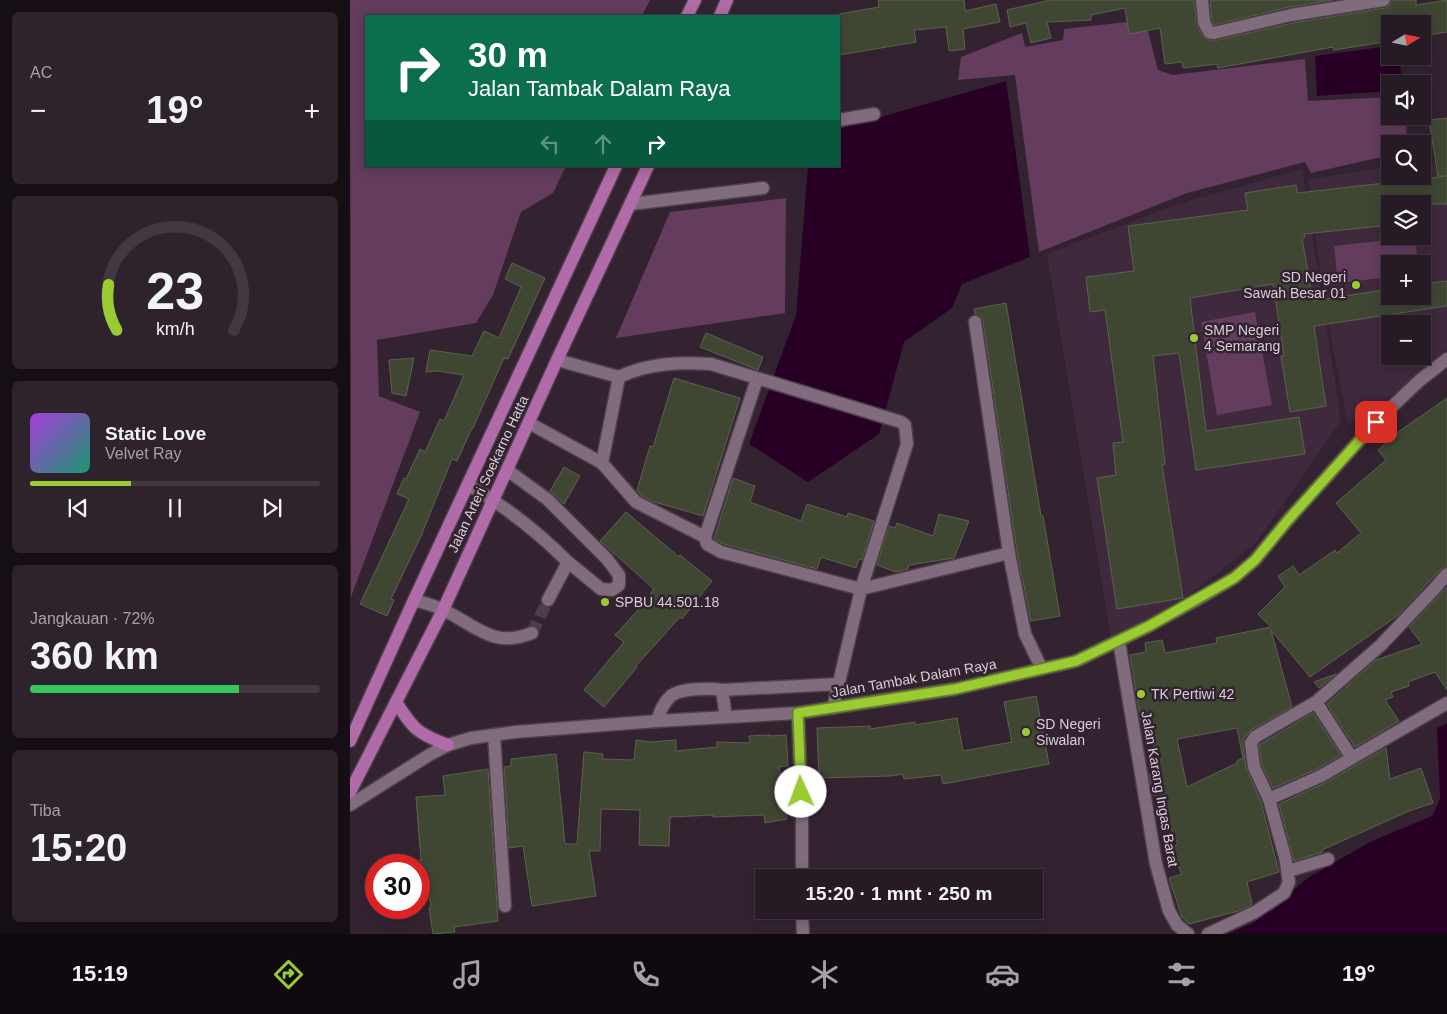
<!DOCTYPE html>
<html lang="id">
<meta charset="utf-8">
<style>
:root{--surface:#261a25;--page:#2e232d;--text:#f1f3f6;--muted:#a4a1a7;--line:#423842;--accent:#9bcb33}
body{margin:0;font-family:Helvetica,sans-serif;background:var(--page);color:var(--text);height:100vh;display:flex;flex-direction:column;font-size:19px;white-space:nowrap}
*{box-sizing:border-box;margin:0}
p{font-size:16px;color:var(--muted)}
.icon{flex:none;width:28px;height:28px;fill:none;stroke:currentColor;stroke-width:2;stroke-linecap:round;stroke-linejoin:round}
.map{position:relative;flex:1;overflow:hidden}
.panel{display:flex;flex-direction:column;gap:12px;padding:12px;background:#150e14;width:350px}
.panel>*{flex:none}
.banner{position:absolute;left:15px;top:15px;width:475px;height:152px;border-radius:0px;box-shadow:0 2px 12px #0003,0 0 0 1px var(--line);background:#0b6e4f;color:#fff;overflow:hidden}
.needle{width:32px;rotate:80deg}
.fabs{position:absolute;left:1031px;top:15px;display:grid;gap:10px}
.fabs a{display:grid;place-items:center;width:50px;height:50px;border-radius:0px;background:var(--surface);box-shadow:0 2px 12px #0003,0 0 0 1px var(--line);font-size:25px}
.speed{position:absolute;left:15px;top:854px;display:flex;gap:10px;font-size:25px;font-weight:700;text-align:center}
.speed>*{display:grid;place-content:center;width:65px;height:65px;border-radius:50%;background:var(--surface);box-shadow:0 2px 12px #0003,0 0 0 1px var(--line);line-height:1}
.speed .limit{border:8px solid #d22;background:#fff;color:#111}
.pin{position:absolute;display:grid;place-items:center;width:42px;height:42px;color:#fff;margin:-21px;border-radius:10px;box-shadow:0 2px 8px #0006}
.me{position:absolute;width:55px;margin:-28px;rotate:358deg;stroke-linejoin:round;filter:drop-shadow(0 0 4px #0008)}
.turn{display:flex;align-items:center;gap:18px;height:105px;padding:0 20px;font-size:22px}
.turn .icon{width:65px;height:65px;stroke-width:2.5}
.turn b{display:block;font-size:35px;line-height:42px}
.lanes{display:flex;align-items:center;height:48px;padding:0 20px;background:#0003;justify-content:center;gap:25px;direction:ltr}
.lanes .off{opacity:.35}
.big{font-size:38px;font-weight:700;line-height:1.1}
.panel .widget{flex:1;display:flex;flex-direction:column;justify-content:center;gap:8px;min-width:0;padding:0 18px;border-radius:8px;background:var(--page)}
.panel .dial{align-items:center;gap:0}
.dial svg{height:130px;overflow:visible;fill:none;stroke:var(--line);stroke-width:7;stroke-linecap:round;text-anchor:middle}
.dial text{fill:var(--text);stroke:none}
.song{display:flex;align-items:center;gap:15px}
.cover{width:60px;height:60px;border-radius:8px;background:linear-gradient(135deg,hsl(280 70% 55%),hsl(160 70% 35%))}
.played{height:5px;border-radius:2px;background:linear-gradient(90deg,var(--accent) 35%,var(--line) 35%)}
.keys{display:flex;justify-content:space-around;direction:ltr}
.heat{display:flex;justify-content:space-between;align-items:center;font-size:28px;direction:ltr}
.charge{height:8px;border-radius:4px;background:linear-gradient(90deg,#34c759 72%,var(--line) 0)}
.trip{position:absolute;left:405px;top:869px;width:288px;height:50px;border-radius:0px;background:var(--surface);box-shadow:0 2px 12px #0003,0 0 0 1px var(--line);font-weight:700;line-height:50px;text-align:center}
.tabs{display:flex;height:80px;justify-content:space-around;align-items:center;background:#0f0a0f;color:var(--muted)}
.tabs .icon{width:35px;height:35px}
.tabs .active{color:var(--accent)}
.tabs b{font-size:22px;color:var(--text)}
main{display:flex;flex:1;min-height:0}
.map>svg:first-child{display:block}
.built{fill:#3f293c;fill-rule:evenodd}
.green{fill:#633c5e}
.water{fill:#280025}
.building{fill:#3f4733;stroke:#5a634e;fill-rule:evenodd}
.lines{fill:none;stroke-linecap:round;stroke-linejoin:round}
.minor-tunnel{stroke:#4c3d4a;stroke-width:12;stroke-dasharray:12 6;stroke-linecap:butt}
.minor-casing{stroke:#4c3e4a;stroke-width:15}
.major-casing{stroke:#4c3e4a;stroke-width:15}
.minor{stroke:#806c7c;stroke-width:12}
.major{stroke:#b06ba8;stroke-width:12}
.route-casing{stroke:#658421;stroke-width:12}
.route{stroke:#9bcb33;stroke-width:9}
.poi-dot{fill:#9bcb33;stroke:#332331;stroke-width:2}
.labels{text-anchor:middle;stroke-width:5;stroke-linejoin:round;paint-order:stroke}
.poi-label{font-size:14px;fill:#d9ced7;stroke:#332331;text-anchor:start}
.street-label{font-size:14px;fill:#d9ced7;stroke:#332331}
</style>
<main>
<section class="panel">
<div class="widget"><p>AC</p>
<div class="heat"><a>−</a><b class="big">19°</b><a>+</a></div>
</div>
<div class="widget dial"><svg viewBox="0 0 100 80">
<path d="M14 69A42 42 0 1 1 86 69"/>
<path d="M14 69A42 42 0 0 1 9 41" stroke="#9bcb33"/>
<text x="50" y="56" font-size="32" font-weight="700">23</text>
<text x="50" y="72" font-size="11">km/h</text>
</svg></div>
<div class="widget">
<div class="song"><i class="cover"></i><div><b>Static Love</b><p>Velvet Ray</p></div></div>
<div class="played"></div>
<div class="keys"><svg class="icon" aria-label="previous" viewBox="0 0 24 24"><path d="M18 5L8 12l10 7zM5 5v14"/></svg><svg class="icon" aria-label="pause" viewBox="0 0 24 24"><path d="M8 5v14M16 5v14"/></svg><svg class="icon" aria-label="next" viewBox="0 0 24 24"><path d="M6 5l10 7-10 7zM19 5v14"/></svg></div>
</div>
<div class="widget"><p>Jangkauan · 72%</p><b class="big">360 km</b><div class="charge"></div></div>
<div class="widget"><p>Tiba</p><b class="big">15:20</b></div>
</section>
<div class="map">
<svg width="1097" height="934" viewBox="0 0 1097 934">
<rect width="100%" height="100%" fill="#332331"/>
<g class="built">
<path d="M1097 159V349L1047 392 998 424 976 311 958 179 1040 167V176H1072L1073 162ZM1040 204H1072V236H1040ZM1040 264H1072V296H1040ZM1040 324H1072V356H1040Z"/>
<path d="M952 169 991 421 906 543 824 607 761 637 697 254 822 206Z"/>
</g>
<g class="green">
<path d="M0 0H300L292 16H16V166H216L203 193 171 212 143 295 126 323 27 340 29 396 70 412 1 597Z"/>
<path d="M795 20 808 70 823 75 955 59 958 101 1040 97V116H1056L1057 144H1040V155L961 173 955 162 837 193 689 252 665 75 608 80 611 57 672 33 675 47 713 40 714 29Z"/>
<path d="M436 198 435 313 266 338 320 212Z"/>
<path d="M1065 237 1068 264H1040V277L988 283 984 246Z"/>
<path d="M905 312 922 405 867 415 851 322Z"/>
</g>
<g class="water">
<path d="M1040 46V56H1049L1052 84H1040V91L967 96 965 56Z"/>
<path d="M656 81 680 257 612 284 602 308 554 342 529 434 458 482 399 444 446 315 458 166H489V129Z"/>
<path d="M1097 723V934H877L905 922 959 877 1022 841 1082 816 1090 799 1087 728Z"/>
</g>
<g class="building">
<path d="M528 0H614L615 11 646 4 650 22 613 29 615 49 599 51 596 27 564 30 566 42 489 55V14L529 7Z"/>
<path d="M700 0H844L847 26 854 38 863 41 943 23 1035 8 1039 6 1042 0H1066V5L1097 0V32L1072 36V24H1040V41L984 50 983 47 868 68 867 64 833 68 832 62 815 64 810 28 779 34 775 8 741 15V20L697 22 701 38 681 43 676 23 660 27 657 10Z"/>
<path d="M860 0H983L939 7 864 25 862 20Z"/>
<path d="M1097 118V176H1088L1079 120Z"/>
<path d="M1097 176V204H1040V225L954 234 955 237 952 238 963 301 1040 289V296H1072V284L1097 281V306L964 326 976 406 940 412 931 356H934L923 284 840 298 856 431 949 417 955 454 846 470 829 353 803 356 815 464 812 465 833 598 767 609 747 478 766 475 763 443 773 442 755 310 740 312 736 277 784 271 778 226 898 210 895 193 946 185 947 193Z"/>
<path d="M162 263 195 278 158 359 154 358 123 428H122L107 461 102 459 71 536 41 599 44 600 37 616 10 604 59 499 47 494 54 478 56 479 70 449 75 452 90 419 94 421 114 375 87 371 76 372 80 350 122 356 134 331 149 338 171 287 155 279Z"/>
<path d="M656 303 691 516H693L710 616 681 621 667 552 633 321 631 317 625 314 624 309Z"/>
<path d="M356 333 413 357 408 370 350 347Z"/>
<path d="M64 358 56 396 42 393 39 360Z"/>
<path d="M324 378 390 398 353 516 301 501 291 495 287 490 300 446 303 447Z"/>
<path d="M1097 398V566L1091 569 1047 616 960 677 921 630 942 707 901 730 894 738 893 744 896 768 911 802 929 872 897 882 902 904 901 905 888 911 839 924 832 917 819 878 832 874 819 849 828 844 806 795H803L799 774 809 772 801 733 793 734 780 655 796 652 795 643 812 640 815 653 867 643 866 638 921 627 908 614 935 587 928 576 943 566 949 575 985 550 987 553 1011 533 986 503 1036 460 1028 450 1051 430ZM887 728 893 758 887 761V763L837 787 827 739Z"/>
<path d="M214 467 230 476 214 504 200 491Z"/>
<path d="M383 478 405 486 400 502 451 521 457 504 497 517 498 513 524 521 512 560 509 559 506 568 471 557 467 569 374 544 364 539Z"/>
<path d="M276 512 329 557 330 555 362 581 332 619 330 617 286 666 287 667 254 707 234 690 274 642 265 635 302 595 300 594 304 589 250 541Z"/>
<path d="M589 514 619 521 604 558 559 565 558 569 546 572 527 565 539 526 545 528 547 523 583 536Z"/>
<path d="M1097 587V690L1085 672 1058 682 1059 686 1041 692 1043 697 1035 700 1049 721 1005 747 977 704 1026 660 1072 644 1059 627Z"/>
<path d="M986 674 969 688 964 682Z"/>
<path d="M686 696 699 764 593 784 591 775 554 779 553 774 540 776 469 778 467 728 520 726V729L565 722V725L607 718 613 751 662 742 654 702Z"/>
<path d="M963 713 991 755 967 769 923 788 912 765 909 745Z"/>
<path d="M420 735V736L436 735 438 766 429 767 437 819 415 823 414 815 363 817V815L320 817 319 846 289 845 290 810 251 809 250 851H239L246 896 182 906 173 846 159 848 154 767 161 766V759L206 754 215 844H227L234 752 253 754 252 759 284 760 286 740 300 742 326 740V751L367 747V742L400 743 399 736Z"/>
<path d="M1036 748 1040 779 1071 768 1083 803 1059 811 972 850V852L944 861 929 804 975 783Z"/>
<path d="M138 769 148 921 104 927 105 932 83 934 79 908 81 907 76 878 69 879V860H71L66 797 95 795 93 776Z"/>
</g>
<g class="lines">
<path class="minor-tunnel" d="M182 633 198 600"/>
<defs>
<g id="minor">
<path d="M852 0 854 22 859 32 864 33 941 15 1034 0"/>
<path d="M489 120 524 114"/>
<path d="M281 204 413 188"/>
<path d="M207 360 269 377"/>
<path d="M179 423 252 463"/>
<path d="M157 470 197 499 257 559 269 575V585L262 590 251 589 218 562"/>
<path d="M118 485C155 506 188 532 218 562L198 600"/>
<path d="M355 537 286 502 252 463 269 377C298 363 330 362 361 364L551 422 555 425 557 444 511 589 371 552 357 544 355 537 407 379"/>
<path d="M659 553 675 634 692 669"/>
<path d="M64 600C73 603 84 605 93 610 126 625 142 649 182 633"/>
<path d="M769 641 806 864 819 911 827 925 838 934"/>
<path d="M372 690 488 684"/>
<path d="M966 702 1031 645 1086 587 1097 574"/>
<path d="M483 708 511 589 659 553 625 322"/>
<path d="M448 713 452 812V878"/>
<path d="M307 721C310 712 313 703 321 696 330 688 361 688 372 690L376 717"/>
<path d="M144 735 155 906"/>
<path d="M919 799 904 767 901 743 905 737 966 702 1002 758"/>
<path d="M0 805 79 755 98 745 121 738 165 732 307 721 448 713 605 689 726 661 799 626 848 599 884 578 905 560 938 520 1026 422 1069 381 1097 359"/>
<path d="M938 871 978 859"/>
<path d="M452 910 453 934"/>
<path d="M858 934 905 912 934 893 939 882 935 857 919 799 971 776 1097 703"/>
</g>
<g id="major">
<path d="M337 16 345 0"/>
<path d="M370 16 377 0"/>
<path d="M46 702C63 729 68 734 98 745"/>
<path d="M0 741 64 600 266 166"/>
<path d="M0 792 93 610 207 360 298 166"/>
</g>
</defs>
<use href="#minor" class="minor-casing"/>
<use href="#major" class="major-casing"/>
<use href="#minor" class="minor"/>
<use href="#major" class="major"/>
</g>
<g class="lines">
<defs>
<path id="route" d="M451 792 448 713 605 689 726 661 799 626 884 578 905 560 938 520 1026 422"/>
</defs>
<use href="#route" class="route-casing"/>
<use href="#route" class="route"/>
</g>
<g class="poi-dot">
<circle cx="1006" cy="285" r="5"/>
<circle cx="844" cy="338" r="5"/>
<circle cx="255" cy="602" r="5"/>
<circle cx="791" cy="694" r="5"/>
<circle cx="676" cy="732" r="5"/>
</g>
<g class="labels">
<g class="poi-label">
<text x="996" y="282" text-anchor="end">SD Negeri<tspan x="996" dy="16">Sawah Besar 01</tspan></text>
<text x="854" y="335">SMP Negeri<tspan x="854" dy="16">4 Semarang</tspan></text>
<text x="265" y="607">SPBU 44.501.18</text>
<text x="801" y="699">TK Pertiwi 42</text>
<text x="686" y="729">SD Negeri<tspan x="686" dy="16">Siwalan</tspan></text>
</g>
<g class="street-label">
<text transform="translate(138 474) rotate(-65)" y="5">Jalan Arteri Soekarno Hatta</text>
<text transform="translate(564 678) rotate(-10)" y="5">Jalan Tambak Dalam Raya</text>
<text transform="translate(810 789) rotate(80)" y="5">Jalan Karang Ingas Barat</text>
</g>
</g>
</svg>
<div class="fabs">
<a><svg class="needle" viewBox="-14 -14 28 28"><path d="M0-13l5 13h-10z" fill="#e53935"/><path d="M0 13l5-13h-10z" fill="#a4a1a7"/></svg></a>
<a><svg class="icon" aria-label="sound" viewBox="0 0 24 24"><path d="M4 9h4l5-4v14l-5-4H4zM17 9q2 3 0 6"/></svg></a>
<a><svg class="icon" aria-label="search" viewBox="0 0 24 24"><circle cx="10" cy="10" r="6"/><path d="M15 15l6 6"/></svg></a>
<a><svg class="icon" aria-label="layers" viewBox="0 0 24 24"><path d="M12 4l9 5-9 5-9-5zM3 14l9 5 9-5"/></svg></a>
<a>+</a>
<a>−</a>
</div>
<div class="speed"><div class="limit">30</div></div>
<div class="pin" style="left:1026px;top:422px;background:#d93025"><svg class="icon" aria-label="arrive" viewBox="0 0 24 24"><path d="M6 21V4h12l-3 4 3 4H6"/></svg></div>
<svg class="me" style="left:451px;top:792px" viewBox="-20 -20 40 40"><circle r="19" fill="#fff"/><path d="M0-13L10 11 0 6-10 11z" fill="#9bcb33"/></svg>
<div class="trip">15:20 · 1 mnt · 250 m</div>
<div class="banner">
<div class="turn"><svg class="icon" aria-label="right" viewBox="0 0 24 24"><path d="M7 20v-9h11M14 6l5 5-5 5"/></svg><div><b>30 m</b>Jalan Tambak Dalam Raya</div></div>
<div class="lanes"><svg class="icon off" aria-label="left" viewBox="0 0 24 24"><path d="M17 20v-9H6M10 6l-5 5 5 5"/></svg><svg class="icon off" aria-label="ahead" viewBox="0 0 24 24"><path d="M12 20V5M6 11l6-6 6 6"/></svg><svg class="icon" aria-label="right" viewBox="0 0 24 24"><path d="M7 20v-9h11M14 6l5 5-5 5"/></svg></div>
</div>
</div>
</main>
<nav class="tabs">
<b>15:19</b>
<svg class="icon active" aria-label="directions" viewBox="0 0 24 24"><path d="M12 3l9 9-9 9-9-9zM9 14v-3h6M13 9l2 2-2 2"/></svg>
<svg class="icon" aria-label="music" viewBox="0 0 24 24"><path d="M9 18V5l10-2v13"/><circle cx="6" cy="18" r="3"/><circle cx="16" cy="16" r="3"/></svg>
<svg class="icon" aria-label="phone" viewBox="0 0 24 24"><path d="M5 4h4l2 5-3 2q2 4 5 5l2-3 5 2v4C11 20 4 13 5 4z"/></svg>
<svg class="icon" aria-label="climate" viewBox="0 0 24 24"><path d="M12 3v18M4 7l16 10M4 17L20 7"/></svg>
<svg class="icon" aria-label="car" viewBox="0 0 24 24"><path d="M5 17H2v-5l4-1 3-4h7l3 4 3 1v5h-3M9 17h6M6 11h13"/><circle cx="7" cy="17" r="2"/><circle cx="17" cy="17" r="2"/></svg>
<svg class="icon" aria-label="filters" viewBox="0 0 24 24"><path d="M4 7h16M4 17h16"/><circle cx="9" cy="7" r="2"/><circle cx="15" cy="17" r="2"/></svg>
<b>19°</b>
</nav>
